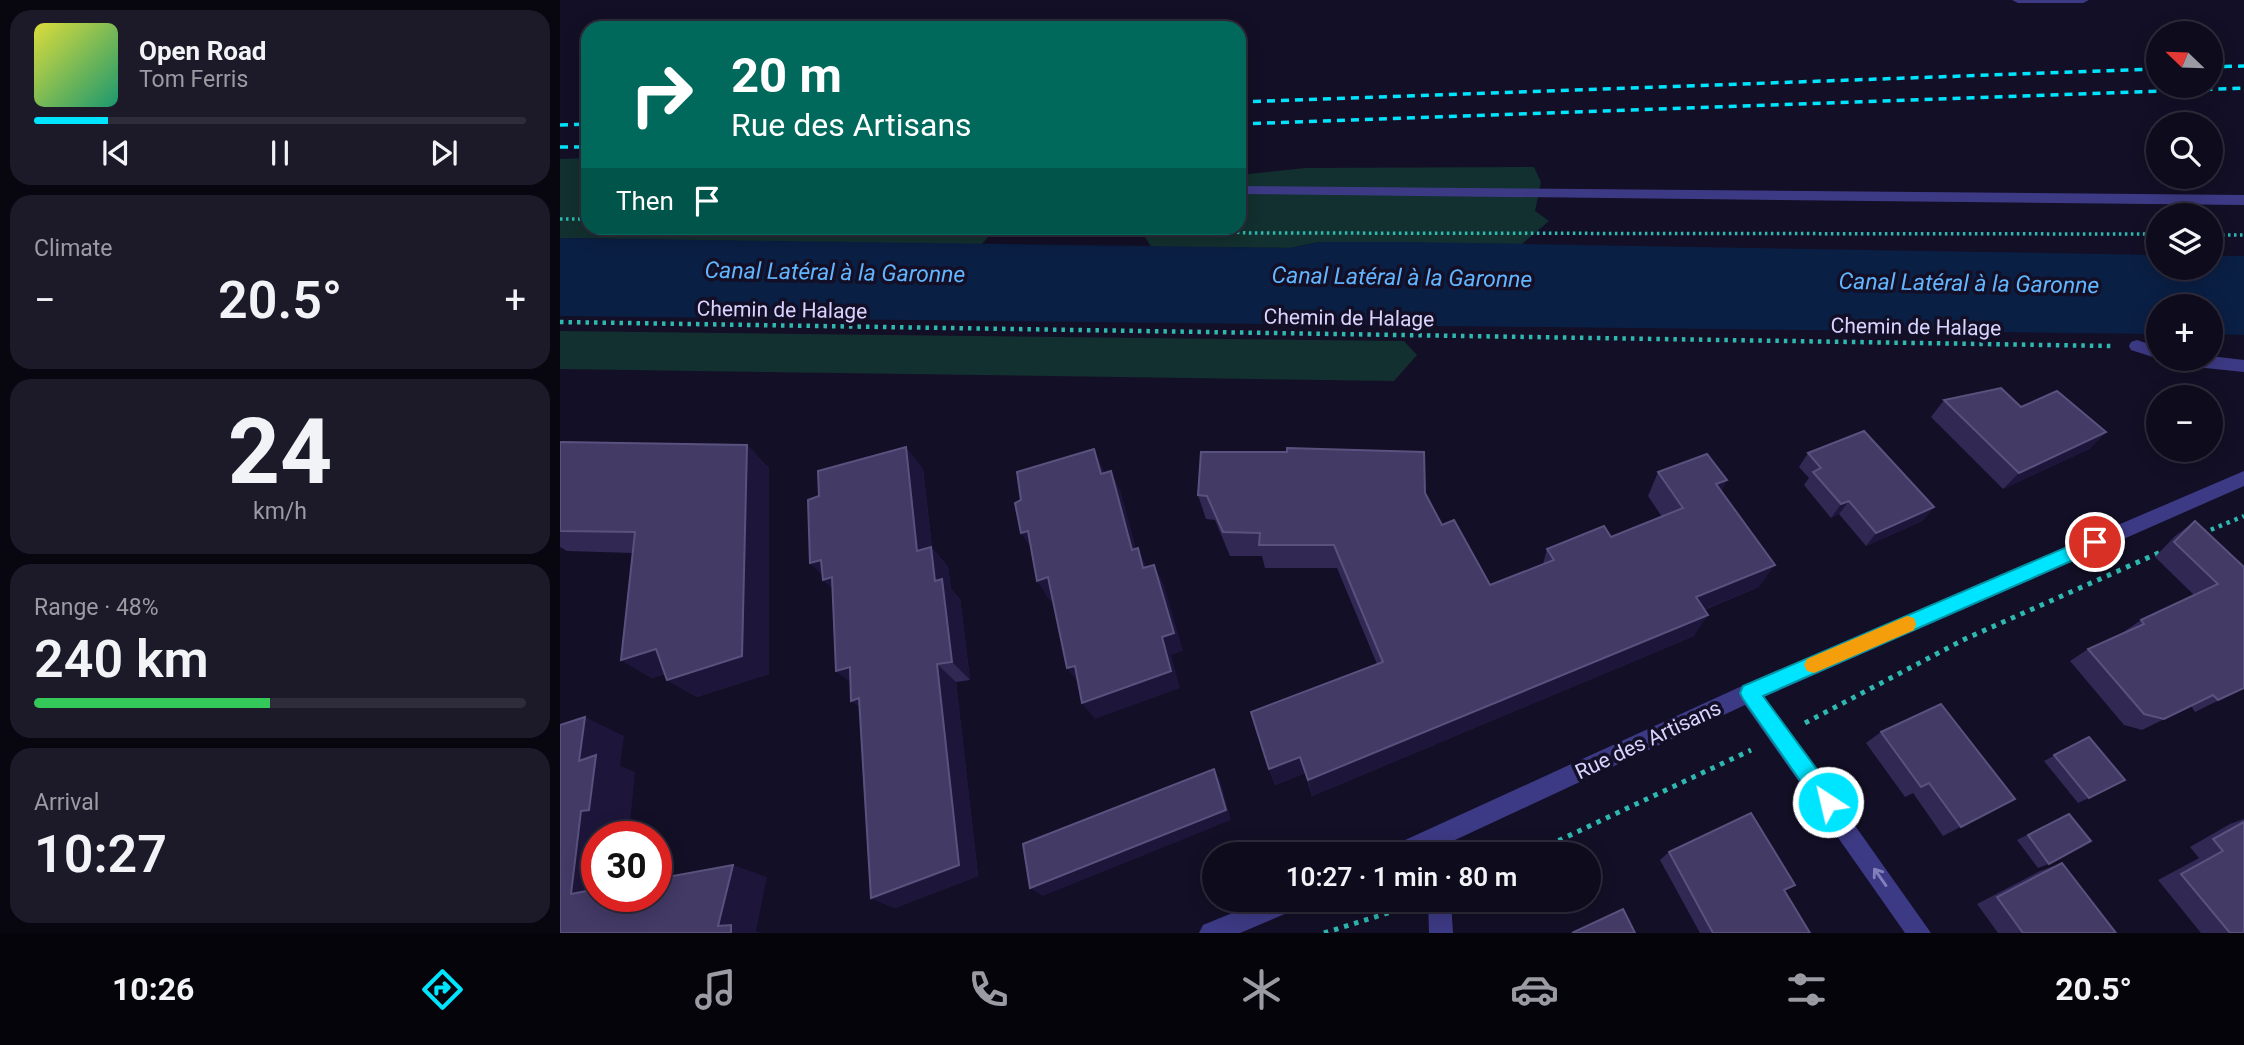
<!DOCTYPE html>
<meta charset="utf-8">
<style>
:root{--surface:#0e0b1c;--page:#1c1929;--text:#f1f3f6;--muted:#9b9ba3;--line:#2e2b3b;--accent:#00e5ff}
body{margin:0;font-family:Roboto,sans-serif;background:var(--page);color:var(--text);height:100vh;display:flex;flex-direction:column;font-size:26px;white-space:nowrap}
*{box-sizing:border-box;margin:0}
p{font-size:23px;color:var(--muted)}
.icon{flex:none;width:38px;height:38px;fill:none;stroke:currentColor;stroke-width:2;stroke-linecap:round;stroke-linejoin:round}
.map{position:relative;flex:1;overflow:hidden}
.side{display:flex;flex-direction:column;gap:10px;padding:10px;background:#08060f;width:560px}
.side>*{flex:none}
.banner{position:absolute;left:21px;top:21px;width:665px;height:214px;border-radius:21px;box-shadow:0 4px 18px #0003,0 0 0 2px var(--line);background:#00695c;color:#fff;overflow:hidden}
.needle{width:46px;rotate:293deg}
.controls{position:absolute;left:1586px;top:21px;display:grid;gap:14px}
.controls a{display:grid;place-items:center;width:77px;height:77px;border-radius:50%;background:var(--surface);box-shadow:0 4px 18px #0003,0 0 0 2px var(--line);font-size:35px}
.speed{position:absolute;left:21px;top:821px;display:flex;gap:14px;font-size:35px;font-weight:700;text-align:center}
.speed>*{display:grid;place-content:center;width:91px;height:91px;border-radius:50%;background:var(--surface);box-shadow:0 4px 18px #0003,0 0 0 2px var(--line);line-height:1}
.speed .limit{border:10px solid #d22;background:#fff;color:#111}
.pin{position:absolute;display:grid;place-items:center;width:60px;height:60px;color:#fff;margin:-30px;border:4px solid #fff;border-radius:50%;box-shadow:0 2px 7px #0007}
.me{position:absolute;width:77px;margin:-38px;rotate:325deg;stroke-linejoin:round;filter:drop-shadow(0 0 5px #0008)}
.turn{display:flex;align-items:center;gap:24px;height:147px;padding:0 35px;font-size:32px}
.turn .icon{width:91px;height:91px;stroke-width:2.5}
.turn b{display:block;font-size:49px;line-height:60px}
.then{display:flex;align-items:center;height:66px;padding:0 35px;background:#0003;gap:14px;font-size:26px}
.big{font-size:52px;font-weight:600;line-height:1.1}
.side .card{flex:1;display:flex;flex-direction:column;justify-content:center;gap:10px;min-width:0;padding:0 24px;border-radius:21px;background:var(--page)}
.side .dial{align-items:center;gap:0}
.dial b{font-size:91px;line-height:1}
.song{display:flex;align-items:center;gap:21px}
.cover{width:84px;height:84px;border-radius:10px;background:linear-gradient(135deg,hsl(60 70% 55%),hsl(160 70% 35%))}
.played{height:7px;border-radius:4px;background:linear-gradient(90deg,var(--accent) 15%,var(--line) 15%)}
.keys{display:flex;justify-content:space-around;direction:ltr}
.heat{display:flex;justify-content:space-between;align-items:center;font-size:38px;direction:ltr}
.charge{height:10px;border-radius:5px;background:linear-gradient(90deg,#34c759 48%,var(--line) 0)}
.trip{position:absolute;left:642px;top:842px;width:399px;height:70px;border-radius:35px;background:var(--surface);box-shadow:0 4px 18px #0003,0 0 0 2px var(--line);font-weight:600;line-height:70px;text-align:center}
.dock{display:flex;height:112px;justify-content:space-around;align-items:center;background:#06040b;color:var(--muted)}
.dock .icon{width:49px;height:49px}
.dock .on{color:var(--accent)}
.dock b{font-size:32px;color:var(--text)}
main{display:flex;flex:1;min-height:0}
.map>svg:first-child{display:block}
.green{fill:#12302f}
.water{fill:#0a1f44}
.lines{fill:none;stroke-linecap:round;stroke-linejoin:round}
.path-far2{stroke:#2fb8b0;stroke-width:3.5;stroke-dasharray:2.5 3.5;stroke-linecap:butt}
.path-far1{stroke:#2fb8b0;stroke-width:4.5;stroke-dasharray:3.5 5;stroke-linecap:butt}
.path{stroke:#2fb8b0;stroke-width:5;stroke-dasharray:4.5 6;stroke-linecap:butt}
.minor{fill:#3d3a85;fill-rule:evenodd}
.rail{stroke:#00e5ff;stroke-width:3.5;stroke-dasharray:8 6;stroke-linecap:butt}
.wall{fill:#312854}
.shaded-wall{fill:#1d163a}
.building{fill:#433a66;stroke:#5a527e;stroke-width:2}
.oneway{stroke:#837fbc}
.route{fill:#00e5ff;stroke:#0095a6;stroke-width:2}
.slow{fill:#f59e0b}
.labels{text-anchor:middle;stroke-width:7;stroke-linejoin:round;paint-order:stroke}
.street-label{font-size:21px;fill:#d9d4ff;stroke:#130f26}
.water-label{font-size:23px;font-style:italic;fill:#62b6ff;stroke:#130f26}
</style>
<main>
<section class="side">
<div class="card">
<div class="song"><i class="cover"></i><div><b>Open Road</b><p>Tom Ferris</p></div></div>
<div class="played"></div>
<div class="keys"><svg class="icon" aria-label="previous" viewBox="0 0 24 24"><path d="M18 5L8 12l10 7zM5 5v14"/></svg><svg class="icon" aria-label="pause" viewBox="0 0 24 24"><path d="M8 5v14M16 5v14"/></svg><svg class="icon" aria-label="next" viewBox="0 0 24 24"><path d="M6 5l10 7-10 7zM19 5v14"/></svg></div>
</div>
<div class="card"><p>Climate</p>
<div class="heat"><a>−</a><b class="big">20.5°</b><a>+</a></div>
</div>
<div class="card dial"><b>24</b><p>km/h</p></div>
<div class="card"><p>Range · 48%</p><b class="big">240 km</b><div class="charge"></div></div>
<div class="card"><p>Arrival</p><b class="big">10:27</b></div>
</section>
<div class="map">
<svg width="1684" height="933" viewBox="0 0 1684 933">
<rect width="100%" height="100%" fill="#130f26"/>
<g class="green">
<path d="M28 158V228H436L421 245 0 238V159Z"/>
<path d="M974 167 981 182 975 211 989 221 962 244 759 242 730 248 591 247 580 228H679V175L745 168Z"/>
<path d="M0 331 844 341 857 355 834 381 0 369Z"/>
</g>
<path class="water" d="M0 238 730 248 759 242H847L1598 255V268H1650V256H1684V335L1650 334V306H1598V334L0 316Z"/>
<g class="lines">
<g class="path-far2">
<path d="M0 219H28"/>
<path d="M587 228 690 233 1598 234"/>
<path d="M1650 235H1684"/>
</g>
<g class="path-far1">
<path d="M0 322 1551 346"/>
<path d="M1643 533 1684 516"/>
</g>
<g class="path">
<path d="M1245 723 1405 639 1603 551"/>
<path d="M970 854 1191 750"/>
<path d="M764 933 847 907"/>
</g>
<g class="minor">
<path d="M1452 0H1529L1523 3H1458Z"/>
<path d="M679 186 1684 195V205L679 194Z"/>
<path d="M1577 340 1598 347 1599 359 1571 350 1569 346 1571 342Z"/>
<path d="M1650 356 1684 360V372L1616 365 1608 359H1650Z"/>
<path d="M1684 471V486L1204 697 1371 933H1345L1185 705 865 854H829L832 846 1182 686Z"/>
<path d="M704 900H743L739 908 680 933H639L643 925Z"/>
<path d="M868 900H891L893 933H869Z"/>
</g>
<g class="rail">
<path d="M1650 67 1684 66"/>
<path d="M679 102 1598 69"/>
<path d="M679 124 1684 88"/>
<path d="M0 125 28 124"/>
<path d="M0 147H28"/>
</g>
</g>
<g class="wall">
<path d="M1384 400 1461 407 1546 432 1529 449 1443 489 1371 417Z"/>
<path d="M0 442 187 445 209 468V674L137 697 107 680 105 674 92 678 61 660 73 553 7 551 0 547Z"/>
<path d="M1248 453 1374 507 1362 521 1306 546 1279 514 1271 518 1244 485 1249 478 1239 467Z"/>
<path d="M363 469 372 548 388 567 391 589 400 599 410 680 396 682 418 876 335 908 311 898 300 707 291 682 276 671 273 589Z"/>
<path d="M1098 472 1167 480 1161 491 1199 587 1144 610 1134 636 752 796 745 773 715 785 709 769 817 664 777 568H705L702 556H670L655 520 646 519 638 495 865 493 882 525 930 585 983 564 987 549 1051 537 1102 517 1088 496Z"/>
<path d="M1635 521 1684 567V688L1635 712 1631 706 1582 730 1564 725 1510 661 1528 649 1562 633 1581 620 1634 595 1595 557 1615 536Z"/>
<path d="M1321 732 1455 799 1383 836 1353 793 1345 797 1306 743Z"/>
<path d="M1529 737V798L1518 803 1484 761Z"/>
<path d="M1509 814 1489 864 1478 868 1457 840Z"/>
<path d="M1684 819V933H1641L1598 880 1639 858 1630 847 1670 824Z"/>
<path d="M1109 852 1225 891 1250 933H1140L1100 860Z"/>
<path d="M1502 863 1556 933H1438L1417 904 1480 871Z"/>
</g>
<g class="shaded-wall">
<path d="M1546 432 1529 449 1443 489 1459 473Z"/>
<path d="M187 445 209 468V674L137 697 107 680Z"/>
<path d="M346 447 363 469 372 548 388 567 391 589 400 599 410 680 392 662 375 581 357 551Z"/>
<path d="M534 449 544 471 551 496 541 474Z"/>
<path d="M551 471 561 493 582 570 572 550Z"/>
<path d="M1167 480 1154 504 1156 484Z"/>
<path d="M1289 501 1279 514 1271 518 1281 504Z"/>
<path d="M1374 507 1362 521 1306 546 1316 533Z"/>
<path d="M468 531 475 554 461 533Z"/>
<path d="M578 548 587 568H583Z"/>
<path d="M261 560 283 580 285 600 263 580 266 579 250 563Z"/>
<path d="M594 565 604 585 623 651 611 655 620 688 535 719 522 703 602 637Z"/>
<path d="M1215 565 1199 587 1123 618 1136 597Z"/>
<path d="M488 577 501 597 490 601 477 581Z"/>
<path d="M1148 615 1134 636 752 796 748 780Z"/>
<path d="M96 649 126 667 92 678 61 660Z"/>
<path d="M377 664 396 682 418 876 335 908 311 898Z"/>
<path d="M515 666 520 685 507 668Z"/>
<path d="M290 667 298 688 276 671Z"/>
<path d="M299 698 314 717 291 701Z"/>
<path d="M25 717 64 736 60 766 75 772 70 824 62 826 61 836H37V896L11 894 19 761Z"/>
<path d="M740 757 745 773 715 785 709 769Z"/>
<path d="M654 769 660 780 671 820 483 896 470 888Z"/>
<path d="M173 865 207 877 196 931 203 933H171L158 926Z"/>
</g>
<g class="building">
<path d="M1441 388 1461 407 1497 391 1546 432 1459 473 1384 400Z"/>
<path d="M1304 431 1374 507 1316 533 1289 501 1281 504 1253 472 1261 468 1248 453Z"/>
<path d="M0 442 187 445 182 656 107 680 96 649 61 660 75 532 0 531Z"/>
<path d="M346 447 357 551 371 547 375 581 382 579 392 662 377 664 399 865 311 898 299 698 291 701 290 667 276 671 272 577 263 580 261 560 250 563 248 500 259 496 258 471Z"/>
<path d="M727 448 864 452 865 493 882 525 894 520 930 585 994 560 987 549 1044 526 1051 537 1123 508 1098 472 1147 454 1167 480 1156 484 1215 565 1136 597 1148 615 748 780 740 757 709 769 691 712 823 662 774 545H699L700 533 663 532 647 496 638 495 641 452H727Z"/>
<path d="M534 449 541 474 551 471 572 550 578 548 583 568 594 565 614 633 602 637 611 671 522 703 515 666 507 668 488 577 477 581 468 531 461 533 455 503 461 500 457 472Z"/>
<path d="M1635 521 1684 567V688L1658 700 1653 695 1604 719 1584 714 1528 649 1584 624 1581 620 1658 584 1614 542Z"/>
<path d="M1381 704 1455 799 1401 827 1369 783 1361 787 1321 732Z"/>
<path d="M25 717 19 761 36 755 29 810 21 811 11 894 37 889V896H96V879L173 865 158 926 171 925V933H0V725Z"/>
<path d="M1529 737 1565 780 1529 798 1494 755Z"/>
<path d="M654 769 666 810 470 888 463 844Z"/>
<path d="M1191 813 1235 885 1224 890 1250 933H1153L1109 852Z"/>
<path d="M1509 814 1531 841 1489 864 1468 835Z"/>
<path d="M1684 822V933H1670L1621 874 1663 851 1653 839Z"/>
<path d="M1502 863 1556 933H1463L1437 897Z"/>
<path d="M1063 909 1075 933H1012Z"/>
</g>
<defs><path id="oneway-shaft" d="M-6 0H5M1.5-3L5.5 0L1.5 3" fill="none" stroke-width="1.6" stroke-linecap="round" stroke-linejoin="round" transform="scale(1.75)"/></defs>
<use class="oneway" href="#oneway-shaft" transform="translate(1320 877) rotate(-125)"/>
<path class="route" d="M1535 535 1541 537 1544 542 1541 548 1203 696 1275 794 1278 802 1275 809 1268 812 1260 809 1183 699 1180 693 1183 686Z"/>
<path class="slow" d="M1347 616 1354 618 1356 624 1354 630 1254 673 1247 671 1244 665 1247 659Z"/>
<g class="labels">
<g class="street-label">
<text transform="translate(222 310) rotate(1)" y="7">Chemin de Halage</text>
<text transform="translate(789 318) rotate(1)" y="7">Chemin de Halage</text>
<text transform="translate(1356 327) rotate(1)" y="7">Chemin de Halage</text>
<text transform="translate(1088 740) rotate(-25)" y="7">Rue des Artisans</text>
</g>
<g class="water-label">
<text transform="translate(275 272) rotate(1)" y="8">Canal Latéral à la Garonne</text>
<text transform="translate(842 277) rotate(1)" y="8">Canal Latéral à la Garonne</text>
<text transform="translate(1409 283) rotate(1)" y="8">Canal Latéral à la Garonne</text>
</g>
</g>
</svg>
<div class="controls">
<a><svg class="needle" viewBox="-14 -14 28 28"><path d="M0-13l5 13h-10z" fill="#e53935"/><path d="M0 13l5-13h-10z" fill="#9b9ba3"/></svg></a>
<a><svg class="icon" aria-label="search" viewBox="0 0 24 24"><circle cx="10" cy="10" r="6"/><path d="M15 15l6 6"/></svg></a>
<a><svg class="icon" aria-label="layers" viewBox="0 0 24 24"><path d="M12 4l9 5-9 5-9-5zM3 14l9 5 9-5"/></svg></a>
<a>+</a>
<a>−</a>
</div>
<div class="speed"><div class="limit">30</div></div>
<div class="pin" style="left:1535px;top:542px;background:#d93025"><svg class="icon" aria-label="arrive" viewBox="0 0 24 24"><path d="M6 21V4h12l-3 4 3 4H6"/></svg></div>
<svg class="me" style="left:1268px;top:802px" viewBox="-20 -20 40 40"><circle r="17" fill="#00e5ff" stroke="#fff" stroke-width="3"/><path d="M0-11L8 9 0 5-8 9z" fill="#fff"/></svg>
<div class="trip">10:27 · 1 min · 80 m</div>
<div class="banner">
<div class="turn"><svg class="icon" aria-label="right" viewBox="0 0 24 24"><path d="M7 20v-9h11M14 6l5 5-5 5"/></svg><div><b>20 m</b>Rue des Artisans</div></div>
<div class="then">Then<svg class="icon" aria-label="arrive" viewBox="0 0 24 24"><path d="M6 21V4h12l-3 4 3 4H6"/></svg></div>
</div>
</div>
</main>
<nav class="dock">
<b>10:26</b>
<svg class="icon on" aria-label="directions" viewBox="0 0 24 24"><path d="M12 3l9 9-9 9-9-9zM9 14v-3h6M13 9l2 2-2 2"/></svg>
<svg class="icon" aria-label="music" viewBox="0 0 24 24"><path d="M9 18V5l10-2v13"/><circle cx="6" cy="18" r="3"/><circle cx="16" cy="16" r="3"/></svg>
<svg class="icon" aria-label="phone" viewBox="0 0 24 24"><path d="M5 4h4l2 5-3 2q2 4 5 5l2-3 5 2v4C11 20 4 13 5 4z"/></svg>
<svg class="icon" aria-label="climate" viewBox="0 0 24 24"><path d="M12 3v18M4 7l16 10M4 17L20 7"/></svg>
<svg class="icon" aria-label="car" viewBox="0 0 24 24"><path d="M5 17H2v-5l4-1 3-4h7l3 4 3 1v5h-3M9 17h6M6 11h13"/><circle cx="7" cy="17" r="2"/><circle cx="17" cy="17" r="2"/></svg>
<svg class="icon" aria-label="filters" viewBox="0 0 24 24"><path d="M4 7h16M4 17h16"/><circle cx="9" cy="7" r="2"/><circle cx="15" cy="17" r="2"/></svg>
<b>20.5°</b>
</nav>
